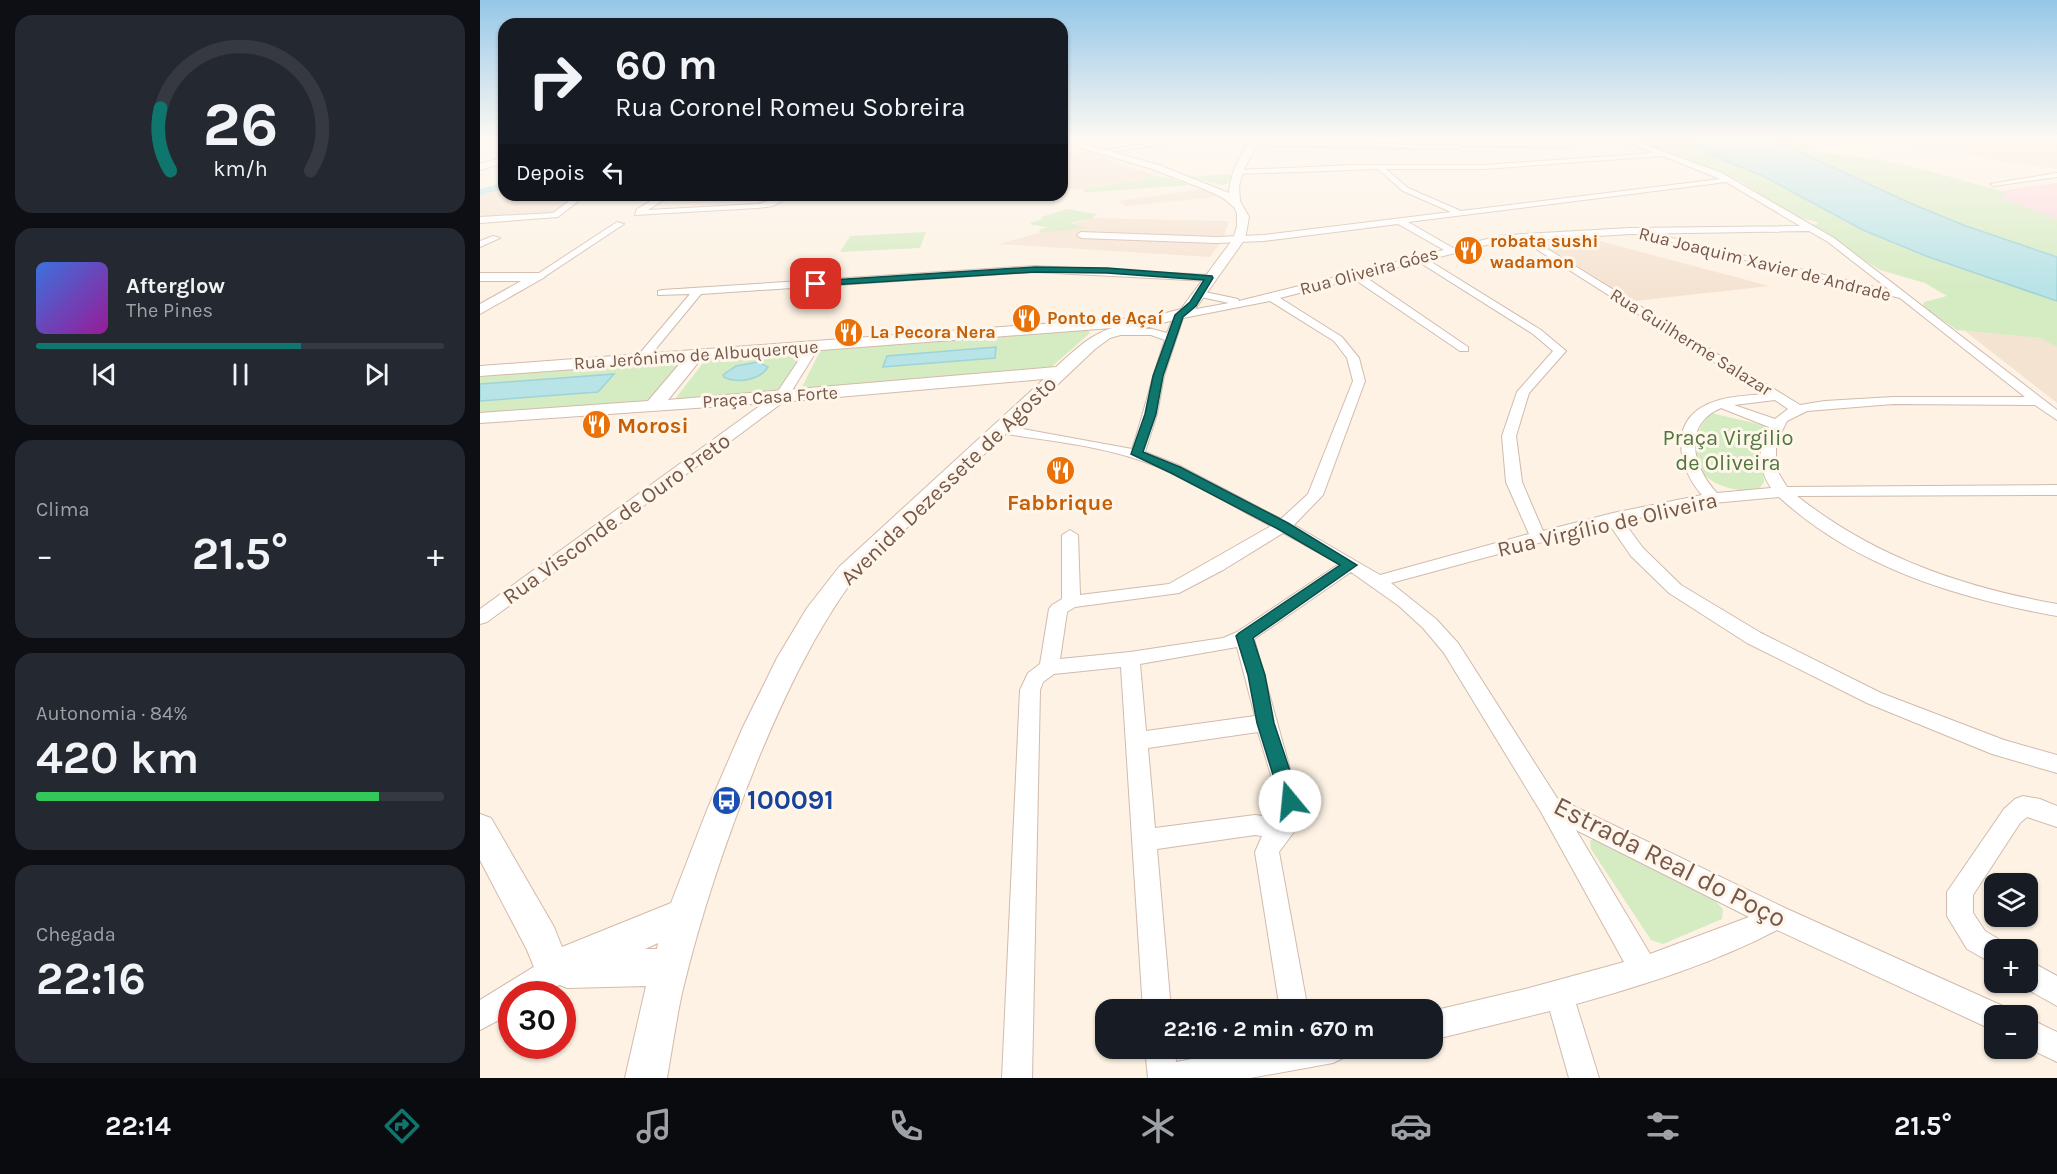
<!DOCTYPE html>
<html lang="pt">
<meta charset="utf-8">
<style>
:root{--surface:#171b24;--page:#242831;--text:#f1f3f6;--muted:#9ea1a6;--line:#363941;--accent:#0f766e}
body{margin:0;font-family:Karla,sans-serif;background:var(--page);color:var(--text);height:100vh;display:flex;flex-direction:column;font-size:22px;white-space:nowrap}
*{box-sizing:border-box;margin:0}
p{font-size:20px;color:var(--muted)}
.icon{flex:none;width:33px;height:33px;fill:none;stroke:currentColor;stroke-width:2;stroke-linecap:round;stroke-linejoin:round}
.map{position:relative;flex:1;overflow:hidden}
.drawer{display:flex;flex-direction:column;gap:15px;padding:15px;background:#0d0f14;width:480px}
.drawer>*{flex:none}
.hud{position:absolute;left:18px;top:18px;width:570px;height:183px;border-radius:18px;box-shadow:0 2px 4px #0004;background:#171b24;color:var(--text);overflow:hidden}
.fabs{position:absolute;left:1504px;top:873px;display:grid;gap:12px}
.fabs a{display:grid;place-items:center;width:54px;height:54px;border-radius:12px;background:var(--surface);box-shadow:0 2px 4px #0004;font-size:30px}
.speed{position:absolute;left:18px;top:981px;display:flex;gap:12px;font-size:30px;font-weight:700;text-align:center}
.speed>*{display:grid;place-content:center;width:78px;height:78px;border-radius:50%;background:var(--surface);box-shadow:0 2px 4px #0004;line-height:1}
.speed .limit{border:9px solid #d22;background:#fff;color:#111}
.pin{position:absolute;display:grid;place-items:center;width:51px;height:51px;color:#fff;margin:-26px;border-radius:12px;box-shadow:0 3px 9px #0006}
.me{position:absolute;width:66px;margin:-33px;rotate:343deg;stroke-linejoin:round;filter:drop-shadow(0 0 4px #0008)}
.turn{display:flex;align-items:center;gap:21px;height:126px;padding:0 18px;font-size:27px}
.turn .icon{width:78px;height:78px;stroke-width:2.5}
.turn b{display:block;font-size:42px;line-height:51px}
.then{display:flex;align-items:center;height:57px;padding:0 18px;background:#0003;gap:12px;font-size:22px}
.big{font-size:45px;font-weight:700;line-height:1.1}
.drawer .card{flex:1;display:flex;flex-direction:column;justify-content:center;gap:9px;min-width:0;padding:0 21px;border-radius:18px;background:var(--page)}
.drawer .dial{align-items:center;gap:0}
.dial svg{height:156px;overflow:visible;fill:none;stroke:var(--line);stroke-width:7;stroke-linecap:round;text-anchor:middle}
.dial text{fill:var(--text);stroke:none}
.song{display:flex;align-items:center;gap:18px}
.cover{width:72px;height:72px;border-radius:9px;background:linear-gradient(135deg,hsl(220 70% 55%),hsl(300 70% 35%))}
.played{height:6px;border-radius:3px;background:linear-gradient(90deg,var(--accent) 65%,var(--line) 65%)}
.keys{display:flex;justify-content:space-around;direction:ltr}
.heat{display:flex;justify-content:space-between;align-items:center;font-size:33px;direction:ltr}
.charge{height:9px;border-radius:4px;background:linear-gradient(90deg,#34c759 84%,var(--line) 0)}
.trip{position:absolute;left:615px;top:999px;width:348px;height:60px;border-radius:18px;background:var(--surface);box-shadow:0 2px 4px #0004;font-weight:700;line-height:60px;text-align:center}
.dock{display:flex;height:96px;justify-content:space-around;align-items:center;background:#090b0e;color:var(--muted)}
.dock .icon{width:42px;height:42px}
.dock .on{color:var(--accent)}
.dock b{font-size:27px;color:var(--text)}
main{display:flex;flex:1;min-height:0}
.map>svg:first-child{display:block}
.residential{fill:#f5e3d2}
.medical{fill:#fbd7dd}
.green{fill:#d5ebc2}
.water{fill:#b8e3e7;stroke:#9ed3d9;stroke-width:1.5}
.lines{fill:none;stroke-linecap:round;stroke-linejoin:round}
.canal{fill:#b8e3e7;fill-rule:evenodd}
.street-casing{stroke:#d1bbad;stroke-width:2}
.secondary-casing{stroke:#d4baaa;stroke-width:2}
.street{fill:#fff;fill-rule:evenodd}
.secondary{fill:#fff;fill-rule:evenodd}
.route{fill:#0f766e;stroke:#0a4d48;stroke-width:1.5}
.labels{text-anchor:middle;stroke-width:6;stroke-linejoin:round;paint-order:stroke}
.far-food-label{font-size:18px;font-weight:bold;fill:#c56008;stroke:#fff6eb;text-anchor:start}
.far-street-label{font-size:18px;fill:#765749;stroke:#fff6eb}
.food-label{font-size:22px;font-weight:bold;fill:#c56008;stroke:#fff6eb;text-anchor:start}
.park-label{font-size:22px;fill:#51773d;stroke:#fff6eb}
.street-label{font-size:22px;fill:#765749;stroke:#fff6eb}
.near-transit-label{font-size:27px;font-weight:bold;fill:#164399;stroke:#fff6eb;text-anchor:start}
.near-street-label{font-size:27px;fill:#765749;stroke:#fff6eb}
</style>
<main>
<section class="drawer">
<div class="card dial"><svg viewBox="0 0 100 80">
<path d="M14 69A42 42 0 1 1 86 69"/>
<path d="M14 69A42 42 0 0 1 9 37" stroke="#0f766e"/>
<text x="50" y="56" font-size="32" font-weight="700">26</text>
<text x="50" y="72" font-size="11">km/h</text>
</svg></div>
<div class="card">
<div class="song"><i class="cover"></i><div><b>Afterglow</b><p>The Pines</p></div></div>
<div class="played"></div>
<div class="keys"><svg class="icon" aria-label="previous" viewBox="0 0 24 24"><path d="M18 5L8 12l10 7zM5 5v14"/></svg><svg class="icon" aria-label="pause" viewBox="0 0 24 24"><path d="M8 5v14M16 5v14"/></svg><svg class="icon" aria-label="next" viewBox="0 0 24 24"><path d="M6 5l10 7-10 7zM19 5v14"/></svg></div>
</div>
<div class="card"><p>Clima</p>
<div class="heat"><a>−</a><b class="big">21.5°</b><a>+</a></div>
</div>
<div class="card"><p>Autonomia · 84%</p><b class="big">420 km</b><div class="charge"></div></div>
<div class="card"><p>Chegada</p><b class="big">22:16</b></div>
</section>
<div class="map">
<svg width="1577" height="1078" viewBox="0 0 1577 1078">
<rect width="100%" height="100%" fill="#fdf2e4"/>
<g class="residential">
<path d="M1408 138H1577V169L1512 160 1462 146 1446 148Z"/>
<path d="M608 150 640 163 639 164 687 179 582 191V155Z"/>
<path d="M24 187V195H98L69 216 0 220V193Z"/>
<path d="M721 189 736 197 646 206 638 201Z"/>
<path d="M612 218 749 221 743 239 730 257 519 244Z"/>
<path d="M1105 237 1289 286 1154 301 1054 239Z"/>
<path d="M1485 331 1560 338 1577 347V403Z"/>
</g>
<path class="medical" d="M1577 183V221L1509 197 1519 191Z"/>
<g class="green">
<path d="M1139 138H1202L1229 154 1283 176 1383 230 1446 256 1577 301V347L1560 338 1477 330 1443 307 1444 302 1467 296 1445 283 1400 270 1331 225 1338 224 1337 222 1311 215 1260 181 1241 172Z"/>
<path d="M1289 138H1301L1330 146 1326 150C1351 155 1375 156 1400 160 1442 168 1484 181 1525 192L1521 198 1577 219V257L1486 226 1432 204Z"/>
<path d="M746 174 752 175 747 184 742 185 711 177Z"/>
<path d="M667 175 691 179 710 185 612 192H605L602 189 662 181Z"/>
<path d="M587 209 617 214 612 218 590 223 606 228 560 233 559 230 568 227 552 225 550 223 563 219 561 217Z"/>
<path d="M446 232 440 248 360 252 370 236Z"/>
<path d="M607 329 610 333 568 370 321 389 340 351 345 349Z"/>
<path d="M323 351 325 352 300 391 195 399 227 358Z"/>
<path d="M204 360 175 401 0 415V376Z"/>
<path d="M1231 413 1287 426 1281 444 1284 482 1280 488C1261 494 1237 487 1223 474 1212 452 1214 430 1231 413Z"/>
<path d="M1113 839 1232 898 1243 909 1242 919 1183 944 1171 940 1111 849 1110 841Z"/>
</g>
<g class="water">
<path d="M1202 138H1289L1432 204 1486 226 1577 257V301L1446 256 1383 230 1283 176 1229 154Z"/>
<path d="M516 347 515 358 403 367 407 356Z"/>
<path d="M278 362 288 367C280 380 258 384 244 377L243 375 256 366Z"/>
<path d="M134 374 118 392 0 401V384Z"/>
</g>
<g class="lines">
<path class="canal" d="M24 183V189L0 195V189Z"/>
<defs>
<g id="street">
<path d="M0 138H7L0 141Z"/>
<path d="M701 138H775L778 140 775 142 707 141 623 153 620 151Z"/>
<path d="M1137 138H1146L1242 173 1354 238 1577 410V420L1555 405 1413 404 1327 411 1307 421 1296 443V469L1307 487 1577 485V495L1317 496C1394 557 1482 587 1577 604V616C1477 598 1375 567 1299 497L1233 503 1143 521 1163 548 1201 585 1281 633 1401 693 1524 740 1577 755V773L1512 754 1387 703 1267 643 1189 593 1151 556 1129 524 911 583 956 619 978 643 1077 798 1305 908 1525 1007 1529 1016H1515V1031L1297 930C1234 963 1164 985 1096 1004L1119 1078H1089L1070 1011 952 1040V1011L1049 988 1144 962 1061 812 964 653 943 628 919 606 871 572 774 639 810 769 826 812 819 825 799 852 828 1010H800L775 852 782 836 775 835 677 849 691 1010H663L641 667 574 674 563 682 560 690 552 1078H522L540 690 548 673 560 664 569 609 572 605 582 599V535L590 530 598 535 600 595 689 584 791 526C749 505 709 478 665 462 619 445 568 441 521 433L514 429 521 425 652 449C664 413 672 376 685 340L671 335H637L631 332 633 330 672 329 687 333 695 313 749 303 716 296 715 294 720 291 758 299 759 301 964 250 918 224 784 241 736 243 601 238 597 235 601 232 736 237 784 235 971 212 923 191 898 169 759 174 755 172 759 170 875 165H1004L1175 153ZM1183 156 1240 179 981 211 928 188 906 169H1004ZM1246 182 1320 226 1150 228 1043 234 1018 236 973 248 928 222ZM1329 231 1348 242 1411 291 1171 233 1167 236 1420 298 1545 397H1413L1345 401 1320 405 1053 240 1150 234ZM1042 240 1284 394C1265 396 1242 396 1224 406 1188 425 1200 471 1222 495L1133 513 1063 531 1042 482 1036 436 1049 393 1086 351 1061 330 948 260 1018 242ZM939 262 1053 334 1073 351 1037 392 1022 436 1026 482 1049 534 900 575 814 525 843 495 885 381 879 358 862 337 800 298 874 279 980 351H988V347L884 276ZM790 301 854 341 867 358 873 381 828 494 801 519 698 465 665 452 677 414 684 376 703 318ZM1295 400 1308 409 1295 419 1254 405ZM1241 408 1289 427C1277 448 1278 468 1291 488L1237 493C1213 468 1201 425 1241 408ZM803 533 859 564 757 632 743 638 650 652 580 659 587 612 595 607 699 593 743 570ZM757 647 775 716 666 731 660 664ZM778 732 802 812 797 818 775 815 675 828 668 748ZM1096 830 1269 917 1170 954Z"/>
<path d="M1338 138H1345L1341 140Z"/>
<path d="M772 142 974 145 977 142 1086 143 1089 145 1086 147 981 146 978 149 770 145Z"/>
<path d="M1577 173V177L1514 186 1510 184Z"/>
<path d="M97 195H106L78 217 0 223V217L73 213Z"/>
<path d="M181 195H191L168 210 277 204C290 202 299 195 312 195L293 206 277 208 155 215 157 209Z"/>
<path d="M137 222 144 224 61 279 53 277Z"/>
<path d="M13 236 20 238 0 247V241Z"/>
<path d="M555 266 729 275 734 278 729 281 555 272 221 294 165 362H157L155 359 210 294 178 295V291L182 290Z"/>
<path d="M333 344 339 347 306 400 7 622 0 624V609L296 394 329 345Z"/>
<path d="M1543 796 1560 799 1577 806V827L1547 817 1540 823 1493 895V913L1505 931 1525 943 1527 950H1515V965L1487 949 1467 916V892L1524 809 1535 799Z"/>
<path d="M73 955 83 959 87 969 83 979 58 994H32V1013L0 1030V1000Z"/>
<path d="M1548 960 1577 976V1006L1538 984 1548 982Z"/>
<path d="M1548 1018 1577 1032V1062L1548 1048Z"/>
<path d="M665 1048H695L696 1062 769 1048H867L863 1058 853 1063 770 1078H668Z"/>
</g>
<g id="secondary">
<path d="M582 138 679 165 749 193C750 172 761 155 772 138H780L764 169 759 186 760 201 769 217 765 239 711 315 630 338 615 349 375 577C334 633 306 693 279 757 248 834 221 913 202 993 196 1021 192 1050 187 1078H145L166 986 87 988 80 985 73 988 60 982 47 950 0 860V814L11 818 74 927 82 947 191 903 227 810 263 727 297 658 327 608 359 567 564 379 301 402 0 423V413L168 401 202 361 0 376V366L642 318 647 320 649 323 701 309 753 239 757 226V213L754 207 743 198 724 189 672 169 582 142ZM632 328C609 335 593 352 576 367L188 400 221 359ZM178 943 177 949H165Z"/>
<path d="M24 157V163L0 170V164Z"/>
<path d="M0 273H58L65 277 0 314V304L41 281H0Z"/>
</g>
</defs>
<use href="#street" class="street-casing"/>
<use href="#secondary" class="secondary-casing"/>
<use href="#street" class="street"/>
<use href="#secondary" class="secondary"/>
</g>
<linearGradient id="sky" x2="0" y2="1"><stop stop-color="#95c7e8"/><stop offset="0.48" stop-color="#fef9f3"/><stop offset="1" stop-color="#fef9f3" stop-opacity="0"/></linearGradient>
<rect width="1577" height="289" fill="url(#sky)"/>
<path class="route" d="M555 267 627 268 732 276 733 278 716 306 703 317 683 376 676 414 663 452 700 467 808 523 877 565 773 638 785 675 794 723 820 801 817 807 810 809 803 807 801 801 777 723 768 675 756 636 759 633 860 565 798 529 691 473 651 454 665 414 673 376 695 315 710 302 724 280 627 273 555 272 336 286 332 284 336 281Z"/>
<defs>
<symbol id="restaurant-disc" viewBox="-11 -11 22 22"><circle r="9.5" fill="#e8710a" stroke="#fff6eb"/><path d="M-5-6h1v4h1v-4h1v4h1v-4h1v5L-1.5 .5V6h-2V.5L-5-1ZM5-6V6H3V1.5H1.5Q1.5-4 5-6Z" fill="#fff"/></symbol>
<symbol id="bus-disc" viewBox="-11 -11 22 22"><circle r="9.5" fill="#1a4fb4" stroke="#fff6eb"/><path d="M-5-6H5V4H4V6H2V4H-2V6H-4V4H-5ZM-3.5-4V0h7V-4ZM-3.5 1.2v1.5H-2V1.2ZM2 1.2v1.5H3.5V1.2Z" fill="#fff"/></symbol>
</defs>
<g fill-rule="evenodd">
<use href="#restaurant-disc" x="972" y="234" width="33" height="33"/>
<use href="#restaurant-disc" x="530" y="302" width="33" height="33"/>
<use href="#restaurant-disc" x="352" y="316" width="33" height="33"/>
<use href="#restaurant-disc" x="100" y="408" width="33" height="33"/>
<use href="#restaurant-disc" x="564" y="454" width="33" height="33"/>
<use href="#bus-disc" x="230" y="784" width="33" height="33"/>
</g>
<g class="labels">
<g class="far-food-label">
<text x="1010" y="247">robata sushi<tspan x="1010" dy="21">wadamon</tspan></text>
<text x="567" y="324">Ponto de Açaí</text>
<text x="390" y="338">La Pecora Nera</text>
</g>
<g class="far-street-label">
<text transform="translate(1285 264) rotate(14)" y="6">Rua Joaquim Xavier de Andrade</text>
<text transform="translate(889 271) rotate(-15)" y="6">Rua Oliveira Góes</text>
<text transform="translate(1211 342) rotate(32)" y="6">Rua Guilherme Salazar</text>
<text transform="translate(216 355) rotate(-4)" y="6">Rua Jerônimo de Albuquerque</text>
<text transform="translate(290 397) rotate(-4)" y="6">Praça Casa Forte</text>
</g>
<g class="food-label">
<text x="137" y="433">Morosi</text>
<text x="580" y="510" text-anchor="middle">Fabbrique</text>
</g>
<g class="park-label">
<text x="1248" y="445">Praça Virgilio<tspan x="1248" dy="25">de Oliveira</tspan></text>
</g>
<g class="street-label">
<text transform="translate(468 480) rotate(-44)" y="8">Avenida Dezessete de Agosto</text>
<text transform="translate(136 518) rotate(-36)" y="8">Rua Visconde de Ouro Preto</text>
<text transform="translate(1127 524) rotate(-13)" y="8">Rua Virgílio de Oliveira</text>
</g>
<g class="near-transit-label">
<text x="267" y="809">100091</text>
</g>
<g class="near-street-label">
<text transform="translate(1190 862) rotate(27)" y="9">Estrada Real do Poço</text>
</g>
</g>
</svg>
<div class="fabs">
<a><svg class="icon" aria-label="layers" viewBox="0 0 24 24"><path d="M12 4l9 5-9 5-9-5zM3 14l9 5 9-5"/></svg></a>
<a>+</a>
<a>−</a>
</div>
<div class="speed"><div class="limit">30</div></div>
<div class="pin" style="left:336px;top:284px;background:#d93025"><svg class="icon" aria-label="arrive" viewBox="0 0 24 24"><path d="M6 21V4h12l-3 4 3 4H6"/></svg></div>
<svg class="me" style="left:810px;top:801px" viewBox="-20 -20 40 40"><circle r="19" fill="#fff"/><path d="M0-13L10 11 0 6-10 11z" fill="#0f766e"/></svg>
<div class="trip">22:16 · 2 min · 670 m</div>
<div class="hud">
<div class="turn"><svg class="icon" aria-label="right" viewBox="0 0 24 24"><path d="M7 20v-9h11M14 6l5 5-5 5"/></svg><div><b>60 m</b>Rua Coronel Romeu Sobreira</div></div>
<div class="then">Depois<svg class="icon" aria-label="left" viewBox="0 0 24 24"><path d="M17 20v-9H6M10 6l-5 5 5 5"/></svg></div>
</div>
</div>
</main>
<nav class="dock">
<b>22:14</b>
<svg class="icon on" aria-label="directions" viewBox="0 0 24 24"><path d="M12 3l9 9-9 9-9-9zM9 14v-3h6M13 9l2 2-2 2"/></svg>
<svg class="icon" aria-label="music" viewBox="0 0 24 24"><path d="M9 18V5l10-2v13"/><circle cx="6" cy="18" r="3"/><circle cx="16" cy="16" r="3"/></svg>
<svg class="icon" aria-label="phone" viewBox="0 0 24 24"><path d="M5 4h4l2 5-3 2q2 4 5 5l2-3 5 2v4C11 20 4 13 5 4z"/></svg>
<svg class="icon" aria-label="climate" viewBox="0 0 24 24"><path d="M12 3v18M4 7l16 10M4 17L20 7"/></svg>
<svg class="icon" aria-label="car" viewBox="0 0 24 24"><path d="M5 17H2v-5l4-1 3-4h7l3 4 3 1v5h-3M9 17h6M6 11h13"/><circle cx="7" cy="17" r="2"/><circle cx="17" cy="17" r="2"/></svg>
<svg class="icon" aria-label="filters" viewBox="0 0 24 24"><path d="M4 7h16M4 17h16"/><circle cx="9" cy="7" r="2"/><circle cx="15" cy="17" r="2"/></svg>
<b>21.5°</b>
</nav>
